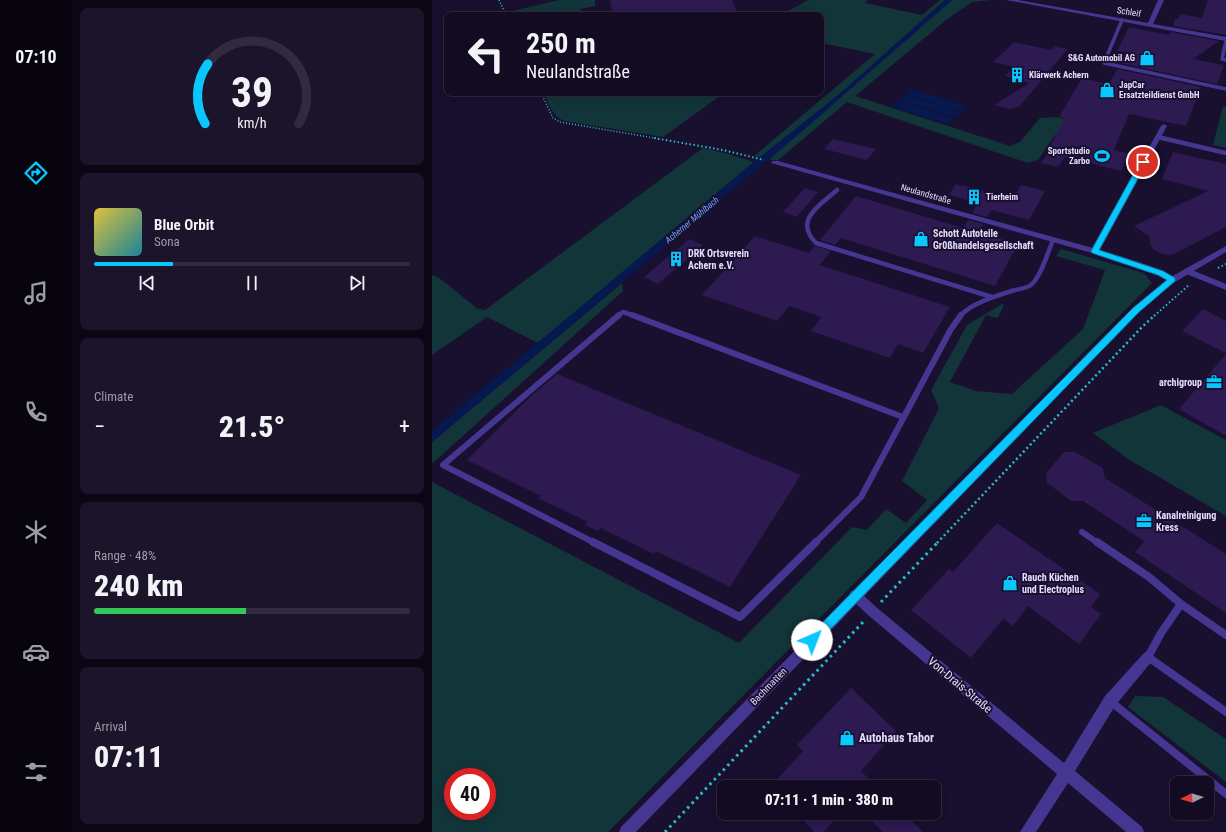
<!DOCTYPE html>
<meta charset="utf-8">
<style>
:root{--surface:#130b22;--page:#1c142a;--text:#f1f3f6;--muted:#9d9ba5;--line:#322b40;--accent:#08c7ff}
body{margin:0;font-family:"Roboto Condensed",sans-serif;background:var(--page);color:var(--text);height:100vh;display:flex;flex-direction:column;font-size:15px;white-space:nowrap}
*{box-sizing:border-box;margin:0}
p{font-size:13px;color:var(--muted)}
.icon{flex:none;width:22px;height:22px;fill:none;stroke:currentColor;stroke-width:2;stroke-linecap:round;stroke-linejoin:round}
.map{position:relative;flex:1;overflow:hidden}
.sheet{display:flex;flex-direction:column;gap:8px;padding:8px;background:#0a0613;width:360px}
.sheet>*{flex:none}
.hud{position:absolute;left:12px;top:12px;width:380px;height:84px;border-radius:8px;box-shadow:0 2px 10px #0003,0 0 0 1px var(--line);background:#130b22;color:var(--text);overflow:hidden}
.needle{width:26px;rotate:265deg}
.buttons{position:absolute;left:738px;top:776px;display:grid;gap:8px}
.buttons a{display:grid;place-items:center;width:44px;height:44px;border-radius:8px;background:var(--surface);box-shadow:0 2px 10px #0003,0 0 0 1px var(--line);font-size:20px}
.speed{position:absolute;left:12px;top:768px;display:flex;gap:8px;font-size:20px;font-weight:700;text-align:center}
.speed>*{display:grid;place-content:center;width:52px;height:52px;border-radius:50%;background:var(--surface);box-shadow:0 2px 10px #0003,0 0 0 1px var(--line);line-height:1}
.speed .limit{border:6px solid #d22;background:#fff;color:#111}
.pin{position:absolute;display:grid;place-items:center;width:34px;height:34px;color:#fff;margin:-17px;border:2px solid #fff;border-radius:50%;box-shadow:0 1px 4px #0007}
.me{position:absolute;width:44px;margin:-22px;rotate:44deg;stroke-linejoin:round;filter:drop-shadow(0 0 3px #0008)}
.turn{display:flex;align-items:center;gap:14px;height:84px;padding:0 16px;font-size:18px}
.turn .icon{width:52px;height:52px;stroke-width:2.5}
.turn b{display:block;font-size:28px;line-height:34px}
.big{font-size:30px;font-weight:800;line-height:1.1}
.sheet .widget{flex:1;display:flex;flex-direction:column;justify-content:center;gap:6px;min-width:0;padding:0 14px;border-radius:8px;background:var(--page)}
.sheet .dial{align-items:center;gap:0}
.dial svg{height:104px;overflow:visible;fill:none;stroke:var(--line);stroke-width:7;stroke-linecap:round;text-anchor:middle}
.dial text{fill:var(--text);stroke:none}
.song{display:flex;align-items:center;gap:12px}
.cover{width:48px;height:48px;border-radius:6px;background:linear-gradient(135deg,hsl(50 70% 55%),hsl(190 70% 35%))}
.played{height:4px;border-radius:2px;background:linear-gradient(90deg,var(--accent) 25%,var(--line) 25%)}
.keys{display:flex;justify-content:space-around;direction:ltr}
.heat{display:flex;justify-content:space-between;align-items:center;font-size:22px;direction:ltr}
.charge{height:6px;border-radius:3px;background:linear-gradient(90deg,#34c759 48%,var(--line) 0)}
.trip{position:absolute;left:285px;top:780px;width:224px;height:40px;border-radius:8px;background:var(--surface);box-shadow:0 2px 10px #0003,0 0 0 1px var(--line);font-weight:800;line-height:40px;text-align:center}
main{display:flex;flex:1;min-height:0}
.tab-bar{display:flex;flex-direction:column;width:72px;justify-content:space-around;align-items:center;background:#08040e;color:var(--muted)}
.tab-bar .icon{width:28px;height:28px}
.tab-bar .active{color:var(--accent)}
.tab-bar b{font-size:18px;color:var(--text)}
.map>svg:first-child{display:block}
.green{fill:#123539;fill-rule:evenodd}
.water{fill:#061850}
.building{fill:#2c1a51}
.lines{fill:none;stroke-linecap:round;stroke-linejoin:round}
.path-far3{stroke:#26bfca;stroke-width:1.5;stroke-dasharray:1 2;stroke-linecap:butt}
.path-far2{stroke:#26bfca;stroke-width:2;stroke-dasharray:1.5 2.5;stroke-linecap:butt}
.path-far1{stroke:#26bfca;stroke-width:2.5;stroke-dasharray:2 3;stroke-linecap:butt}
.path{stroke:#26bfca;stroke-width:3;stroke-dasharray:2.5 4;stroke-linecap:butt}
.service-far3{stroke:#453791;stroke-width:3.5}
.service-far2{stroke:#453791;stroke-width:4.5}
.service-far1{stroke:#453791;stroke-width:6}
.service{stroke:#453791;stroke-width:8}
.minor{fill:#453791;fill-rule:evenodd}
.tertiary{fill:#453791;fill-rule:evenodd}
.route{fill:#08c7ff;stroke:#0581a6}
.labels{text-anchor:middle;stroke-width:4;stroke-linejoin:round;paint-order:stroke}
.far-street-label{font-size:9px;fill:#e5dcff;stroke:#190f2e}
.far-poi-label{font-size:9px;font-weight:bold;fill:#e5dcff;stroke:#190f2e;text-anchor:start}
.far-water-label{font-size:9px;font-style:italic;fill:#6aa7ff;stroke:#190f2e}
.poi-label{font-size:10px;font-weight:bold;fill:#e5dcff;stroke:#190f2e;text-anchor:start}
.street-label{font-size:10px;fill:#e5dcff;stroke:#190f2e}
.near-street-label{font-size:12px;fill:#e5dcff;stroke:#190f2e}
.near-poi-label{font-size:12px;font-weight:bold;fill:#e5dcff;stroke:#190f2e;text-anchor:start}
</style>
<main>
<nav class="tab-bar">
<b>07:10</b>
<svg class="icon active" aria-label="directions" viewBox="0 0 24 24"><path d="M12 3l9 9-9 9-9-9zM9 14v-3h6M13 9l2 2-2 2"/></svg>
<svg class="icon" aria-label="music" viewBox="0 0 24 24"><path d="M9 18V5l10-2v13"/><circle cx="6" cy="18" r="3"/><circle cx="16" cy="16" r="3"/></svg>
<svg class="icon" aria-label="phone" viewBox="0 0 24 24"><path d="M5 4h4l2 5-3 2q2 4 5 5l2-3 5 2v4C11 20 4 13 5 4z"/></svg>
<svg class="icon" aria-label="climate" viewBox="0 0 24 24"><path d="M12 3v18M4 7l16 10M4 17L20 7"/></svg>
<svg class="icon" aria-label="car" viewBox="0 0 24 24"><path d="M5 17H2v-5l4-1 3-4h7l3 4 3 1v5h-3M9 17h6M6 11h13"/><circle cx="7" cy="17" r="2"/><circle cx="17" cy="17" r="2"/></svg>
<svg class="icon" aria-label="filters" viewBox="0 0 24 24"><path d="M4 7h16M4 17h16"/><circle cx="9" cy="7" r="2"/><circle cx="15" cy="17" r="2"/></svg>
</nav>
<section class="sheet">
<div class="widget dial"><svg viewBox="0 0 100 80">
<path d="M14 69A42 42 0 1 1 86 69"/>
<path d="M14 69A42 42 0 0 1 16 23" stroke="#08c7ff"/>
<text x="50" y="56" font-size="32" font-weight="700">39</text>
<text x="50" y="72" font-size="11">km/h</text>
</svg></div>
<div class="widget">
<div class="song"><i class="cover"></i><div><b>Blue Orbit</b><p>Sona</p></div></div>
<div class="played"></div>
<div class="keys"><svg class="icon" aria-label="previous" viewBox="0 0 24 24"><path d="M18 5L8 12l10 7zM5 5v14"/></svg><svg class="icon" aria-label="pause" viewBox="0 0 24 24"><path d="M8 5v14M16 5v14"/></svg><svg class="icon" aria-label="next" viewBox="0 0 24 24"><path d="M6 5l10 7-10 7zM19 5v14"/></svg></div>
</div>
<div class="widget"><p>Climate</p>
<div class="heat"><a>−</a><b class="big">21.5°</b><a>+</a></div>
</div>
<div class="widget"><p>Range · 48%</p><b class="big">240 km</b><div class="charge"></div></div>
<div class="widget"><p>Arrival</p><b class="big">07:11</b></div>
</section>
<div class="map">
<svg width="794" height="832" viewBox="0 0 794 832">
<rect width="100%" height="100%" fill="#190f2e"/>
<g class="green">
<path d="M127 0H163V6L148 9 151 15H77L76 12Z"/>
<path d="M376 0H435L433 3 490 15 508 0H513L411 91 329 157 322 156 443 54 389 43V15H349Z"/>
<path d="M520 0H559L540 2 514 20 423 96 578 146 588 142 608 118 623 117 666 126 623 135 606 160 596 163 415 102 345 161 337 159Z"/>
<path d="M112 93H292L231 137 132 121C120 116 117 104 112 93Z"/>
<path d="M791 106 794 107V148L781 145Z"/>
<path d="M271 148 293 153 322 162 106 343 55 317 0 355V275L6 277 46 309 53 310Z"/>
<path d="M629 249 712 273 720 283 176 832H0V482L307 643 420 527 435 530 454 509 474 523 495 500 470 481 507 408 499 390 535 325 570 304 572 305 566 318 554 315 518 382 544 391 580 394 651 329 673 270 624 256ZM21 777H55V811H21Z"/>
<path d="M190 283 191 291 0 464V442Z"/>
<path d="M729 405 794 440V516L696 459 661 433Z"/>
<path d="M703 696 731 697 794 739V782L696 707Z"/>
</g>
<g class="water">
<path d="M513 0H520L374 128 0 442V431L322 162 411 91Z"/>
<path d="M479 89 535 106 529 111 474 94Z"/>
<path d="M473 95 529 112 523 117 467 100Z"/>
<path d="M466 101 522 118 517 124 460 107Z"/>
</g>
<g class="building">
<path d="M178 0H300L306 15H181Z"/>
<path d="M776 0H794V35L741 26 743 19H746L748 14 770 18Z"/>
<path d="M697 27 737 35 738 32 787 41 761 59 792 65 785 84 688 63 693 52 685 51Z"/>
<path d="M582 42 619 50 622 46 636 49 587 107 578 109 562 105 597 83 573 76 581 67 561 62Z"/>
<path d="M685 69 769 87 754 126 697 114 682 150 698 154 689 171 633 157 626 167 609 163 620 147 618 146 633 118 627 117 650 78 677 84Z"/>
<path d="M401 139 444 149 435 160 392 149Z"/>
<path d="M741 152 794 164V227L742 254 738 255 730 254 721 249 718 244V237L702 226 776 191 730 179Z"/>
<path d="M524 184 555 192 553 195 579 202 589 185 613 191 597 220 560 210 555 217 540 213 546 203 517 195Z"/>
<path d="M373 188 386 192 365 217 351 212Z"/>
<path d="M424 196 531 228 536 220 551 224 547 232 586 244 563 286 409 238 403 245 388 240Z"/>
<path d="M323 236 377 253 383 246 399 251 388 265 518 307 491 353 466 344 458 358 379 331 389 317 357 306 345 321 270 295Z"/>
<path d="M257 239 271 245 226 284 212 277Z"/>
<path d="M771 309 794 321V353L750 331Z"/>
<path d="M794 354V436L747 409Z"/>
<path d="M125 374 369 475 298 587 224 551 222 554 168 528 166 531 153 525 156 522 106 498 109 496 35 460 99 396Z"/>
<path d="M632 452H643L671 468 673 478 794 554V613L703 552 712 541 651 501H639L615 483 614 473Z"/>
<path d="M565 523 668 594 659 607 669 614 647 644 596 606 581 626 571 619 539 658 479 610 517 569 521 572Z"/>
<path d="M419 688 464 731 429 771 445 787H338L371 751 365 745Z"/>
<path d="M365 813H408L392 832H382Z"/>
<path d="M432 813H472L491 832H451Z"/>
</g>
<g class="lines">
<g class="path-far3">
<path d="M67 0 74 15"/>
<path d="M109 93 121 118 128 122 228 139"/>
</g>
<g class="path-far2">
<path d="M222 138 291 150 332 160"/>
<path d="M786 268 794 264"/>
<path d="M722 316 757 285"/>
</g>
<path class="path-far1" d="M505 543 710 327 723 315"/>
<g class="path">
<path d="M449 602 506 542"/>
<path d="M233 832 432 621"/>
</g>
<g class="service-far3">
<path d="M690 20 672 63 794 89"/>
<path d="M794 41 790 59 794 60"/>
<path d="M725 137 735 139"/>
</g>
<g class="service-far2">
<path d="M730 138 794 153"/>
<path d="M405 190C388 205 361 220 384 243L560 297"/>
<path d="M186 316 191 312 203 316"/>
<path d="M528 316C539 303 567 295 583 290 588 289 596 288 600 284 609 276 616 252 621 240"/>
</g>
<g class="service-far1">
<path d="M200 315 471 417"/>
<path d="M650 532 666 543"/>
<path d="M163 543 11 465 187 315"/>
<path d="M383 543 429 497 519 329 529 315"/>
</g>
<g class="service">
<path d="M161 542 308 617 384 542"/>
<path d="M665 542 717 577 749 604 794 635"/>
<path d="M749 604 729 633 716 657 794 712"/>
<path d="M678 701 794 794"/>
</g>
<g class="minor">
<path d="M574 0H586L716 23 726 0H732L721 24 794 37V41Z"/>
<path d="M732 124 735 126 668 250C685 256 734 268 744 280L743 282 740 283 725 275 660 253 339 163 340 161H346L661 248 729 126Z"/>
<path d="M755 268 794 284V290L752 273 751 271Z"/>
<path d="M423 590 427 591 444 607 632 763 673 696 712 653 716 651 720 653 722 657 720 661 683 706 643 771 710 827 712 832H694L636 783 604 832H588L625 774 436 615 419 599 417 595 419 591Z"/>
</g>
<path class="tertiary" d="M794 246V252L743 282 707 312 204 832H187L189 827 701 308 737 278Z"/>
</g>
<path class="route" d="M711 160 715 162 667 250 731 271 743 278V281L707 312 384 644 380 646 376 644 374 640 376 637 701 308 735 280 726 275 660 253 659 251 708 162Z"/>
<defs>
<symbol id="shop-bare" viewBox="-9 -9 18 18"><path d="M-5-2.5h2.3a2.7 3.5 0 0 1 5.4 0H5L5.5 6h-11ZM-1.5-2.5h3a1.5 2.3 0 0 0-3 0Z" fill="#08c7ff" stroke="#190f2e" stroke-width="2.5" paint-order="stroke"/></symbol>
<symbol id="building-bare" viewBox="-9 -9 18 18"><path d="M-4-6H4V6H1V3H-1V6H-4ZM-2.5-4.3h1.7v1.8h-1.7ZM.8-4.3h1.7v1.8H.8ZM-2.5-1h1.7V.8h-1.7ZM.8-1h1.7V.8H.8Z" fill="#08c7ff" stroke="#190f2e" stroke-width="2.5" paint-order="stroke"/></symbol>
<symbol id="stadium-bare" viewBox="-9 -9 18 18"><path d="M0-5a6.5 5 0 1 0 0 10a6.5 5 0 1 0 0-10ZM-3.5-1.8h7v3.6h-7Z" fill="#08c7ff" stroke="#190f2e" stroke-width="2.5" paint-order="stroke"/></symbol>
<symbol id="office-bare" viewBox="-9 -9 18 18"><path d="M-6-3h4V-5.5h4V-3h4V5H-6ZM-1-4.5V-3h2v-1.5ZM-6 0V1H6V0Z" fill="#08c7ff" stroke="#190f2e" stroke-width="2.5" paint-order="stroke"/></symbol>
</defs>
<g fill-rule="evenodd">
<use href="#shop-bare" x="704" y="47" width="22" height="22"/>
<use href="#building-bare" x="574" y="64" width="22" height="22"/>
<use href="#shop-bare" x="664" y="79" width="22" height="22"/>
<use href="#stadium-bare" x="659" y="145" width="22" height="22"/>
<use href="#building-bare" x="531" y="186" width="22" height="22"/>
<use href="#shop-bare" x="478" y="228" width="22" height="22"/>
<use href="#building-bare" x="233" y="248" width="22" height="22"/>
<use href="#office-bare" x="771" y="371" width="22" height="22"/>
<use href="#office-bare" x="701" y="510" width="22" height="22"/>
<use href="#shop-bare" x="567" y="572" width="22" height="22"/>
<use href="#shop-bare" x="404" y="727" width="22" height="22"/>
</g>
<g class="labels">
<g class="far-street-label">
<text transform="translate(697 12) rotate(9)" y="3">Schleif</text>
<text transform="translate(494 194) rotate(16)" y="3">Neulandstraße</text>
</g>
<g class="far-poi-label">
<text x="703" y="61" text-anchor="end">S&amp;G Automobil AG</text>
<text x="597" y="78">Klärwerk Achern</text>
<text x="687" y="88">JapCar<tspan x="687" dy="10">Ersatzteildienst GmbH</tspan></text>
<text x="658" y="154" text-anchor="end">Sportstudio<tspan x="658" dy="10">Zarbo</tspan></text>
<text x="554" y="200">Tierheim</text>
</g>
<g class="far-water-label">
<text transform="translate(260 220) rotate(-40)" y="3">Acherner Mühlbach</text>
</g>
<g class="poi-label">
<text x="501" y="237">Schott Autoteile<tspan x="501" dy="12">Gr0ßhandelsgesellschaft</tspan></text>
<text x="256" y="257">DRK Ortsverein<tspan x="256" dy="12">Achern e.V.</tspan></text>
<text x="770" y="386" text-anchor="end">archigroup</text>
<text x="724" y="519">Kanalreinigung<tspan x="724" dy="12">Kress</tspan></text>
<text x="590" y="581">Rauch Küchen<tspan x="590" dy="12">und Electroplus</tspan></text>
</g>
<g class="street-label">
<text transform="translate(336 686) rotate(-46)" y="4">Bachmatten</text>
</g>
<g class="near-street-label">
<text transform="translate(528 685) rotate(40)" y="4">Von-Drais-Straße</text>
</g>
<g class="near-poi-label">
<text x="427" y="742">Autohaus Tabor</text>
</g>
</g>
</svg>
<div class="buttons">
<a><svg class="needle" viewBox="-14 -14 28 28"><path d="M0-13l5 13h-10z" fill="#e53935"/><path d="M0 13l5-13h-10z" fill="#9d9ba5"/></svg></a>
</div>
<div class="speed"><div class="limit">40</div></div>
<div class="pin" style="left:711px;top:162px;background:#d93025"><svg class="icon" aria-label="arrive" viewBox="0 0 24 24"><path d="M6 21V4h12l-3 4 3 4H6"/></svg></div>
<svg class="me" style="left:380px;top:640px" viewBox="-20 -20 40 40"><circle r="19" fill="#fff"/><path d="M0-13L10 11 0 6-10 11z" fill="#08c7ff"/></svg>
<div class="trip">07:11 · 1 min · 380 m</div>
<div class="hud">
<div class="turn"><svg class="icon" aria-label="left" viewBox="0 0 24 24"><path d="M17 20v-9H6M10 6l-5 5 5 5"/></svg><div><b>250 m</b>Neulandstraße</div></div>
</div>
</div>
</main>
